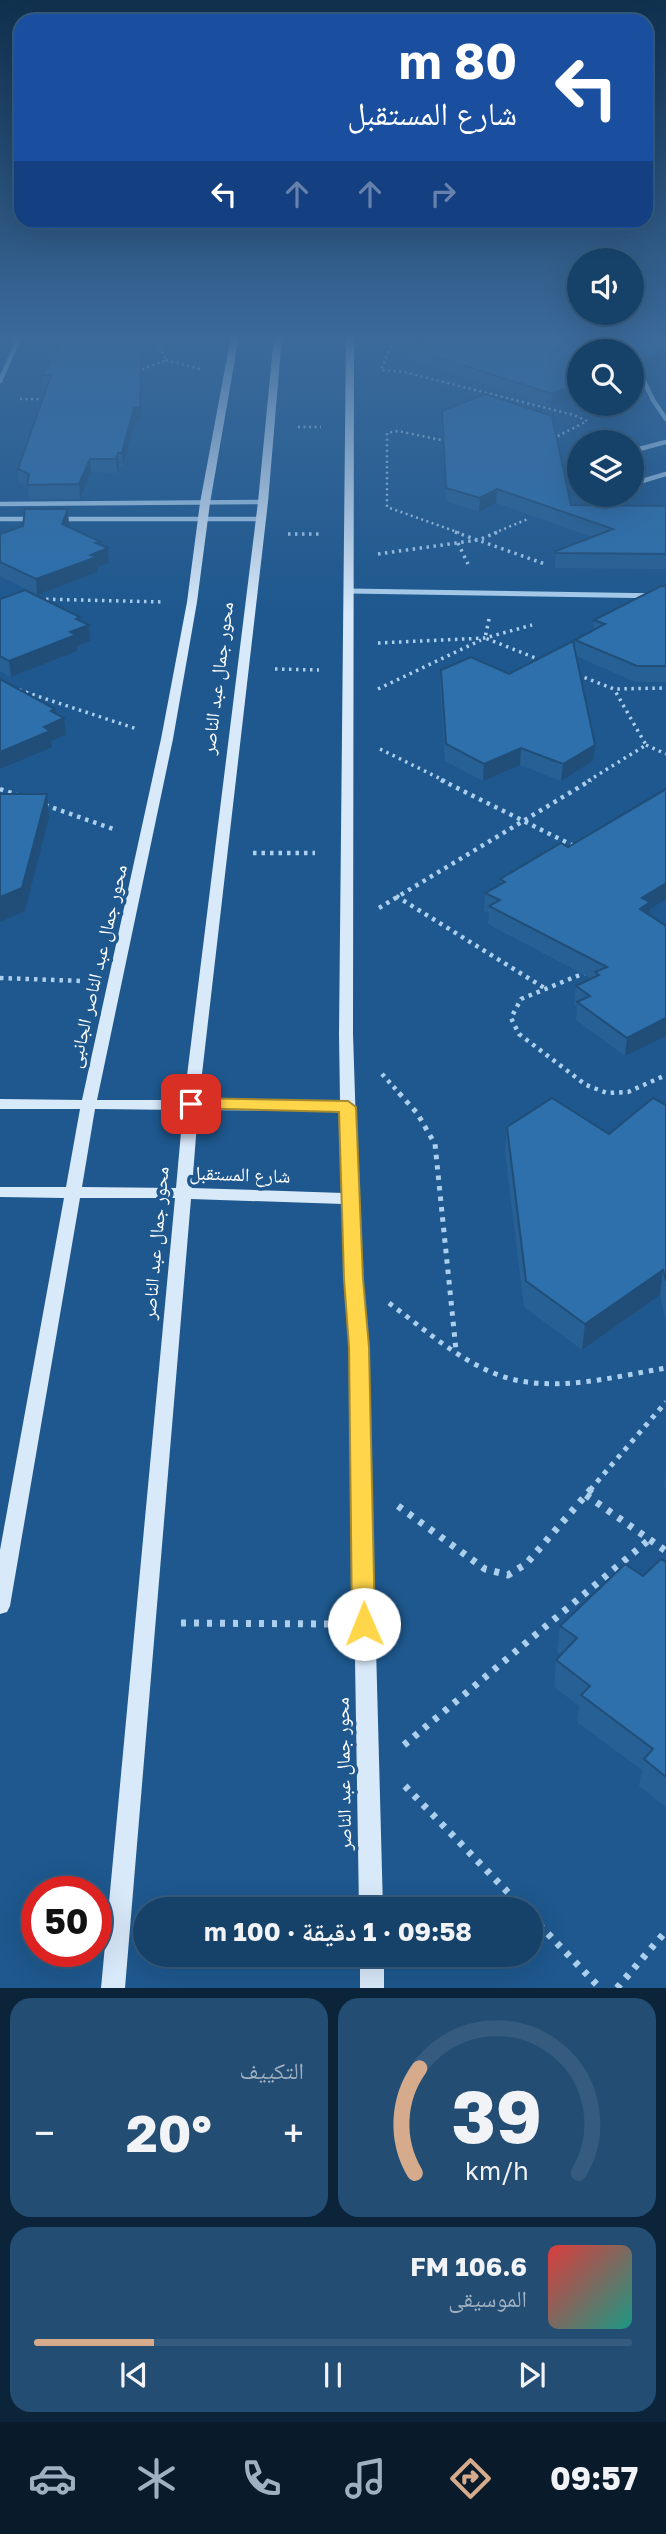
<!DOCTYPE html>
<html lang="ar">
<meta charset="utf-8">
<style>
:root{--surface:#16426a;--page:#234d72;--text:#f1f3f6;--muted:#9eb0c1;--line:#355b7e;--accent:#d6ab8b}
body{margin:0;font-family:"Golos Text","Noto Naskh Arabic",sans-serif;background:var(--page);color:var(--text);direction:rtl;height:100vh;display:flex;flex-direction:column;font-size:26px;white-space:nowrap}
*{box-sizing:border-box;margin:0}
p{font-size:23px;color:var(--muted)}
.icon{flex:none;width:38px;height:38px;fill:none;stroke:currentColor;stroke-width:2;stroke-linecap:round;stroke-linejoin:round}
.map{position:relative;height:1988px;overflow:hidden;direction:ltr}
.panel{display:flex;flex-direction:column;gap:10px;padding:10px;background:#0c243a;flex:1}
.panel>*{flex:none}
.guide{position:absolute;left:14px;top:14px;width:639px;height:214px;border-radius:21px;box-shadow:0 7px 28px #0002,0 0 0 2px var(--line);direction:rtl;background:#1a4fa0;color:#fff;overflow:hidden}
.tools{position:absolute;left:567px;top:248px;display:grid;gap:14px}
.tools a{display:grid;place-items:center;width:77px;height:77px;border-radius:50%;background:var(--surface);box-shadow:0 7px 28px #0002,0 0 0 2px var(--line);font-size:35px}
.speed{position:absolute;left:21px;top:1876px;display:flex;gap:14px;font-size:35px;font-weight:700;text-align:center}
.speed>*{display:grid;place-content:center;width:91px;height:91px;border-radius:50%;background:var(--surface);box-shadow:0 7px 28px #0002,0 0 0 2px var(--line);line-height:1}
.speed .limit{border:10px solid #d22;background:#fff;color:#111}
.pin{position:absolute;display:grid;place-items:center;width:60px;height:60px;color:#fff;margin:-30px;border-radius:14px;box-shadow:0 4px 10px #0006}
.me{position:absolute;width:77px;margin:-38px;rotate:359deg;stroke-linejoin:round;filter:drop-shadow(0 0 5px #0008)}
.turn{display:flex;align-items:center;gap:24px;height:147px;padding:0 21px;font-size:32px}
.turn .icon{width:91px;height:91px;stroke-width:2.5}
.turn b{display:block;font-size:49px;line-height:60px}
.lanes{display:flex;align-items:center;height:66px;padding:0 21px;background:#0003;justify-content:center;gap:35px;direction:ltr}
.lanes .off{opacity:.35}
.big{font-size:52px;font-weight:700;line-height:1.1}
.panel .tile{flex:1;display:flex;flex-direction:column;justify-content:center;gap:10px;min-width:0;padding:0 24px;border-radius:21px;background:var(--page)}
.panel .dial{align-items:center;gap:0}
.dial svg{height:182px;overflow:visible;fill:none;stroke:var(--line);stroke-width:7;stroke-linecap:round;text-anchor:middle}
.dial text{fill:var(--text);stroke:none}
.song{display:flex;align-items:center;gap:21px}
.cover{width:84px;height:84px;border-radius:10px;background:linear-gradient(135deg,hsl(0 70% 55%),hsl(170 70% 35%))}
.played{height:7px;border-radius:4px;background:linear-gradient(90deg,var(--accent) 20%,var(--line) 20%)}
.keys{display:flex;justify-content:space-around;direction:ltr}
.heat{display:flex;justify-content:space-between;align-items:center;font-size:38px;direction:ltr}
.panel .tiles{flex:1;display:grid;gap:10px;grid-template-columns:1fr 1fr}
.tile:last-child{grid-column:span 2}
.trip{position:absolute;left:133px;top:1897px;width:410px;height:70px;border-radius:35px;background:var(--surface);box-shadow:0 7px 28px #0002,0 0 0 2px var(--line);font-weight:700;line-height:70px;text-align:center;direction:rtl}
.tabs{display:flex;height:112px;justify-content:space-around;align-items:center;background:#091a2a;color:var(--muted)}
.tabs .icon{width:49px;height:49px}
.tabs .on{color:var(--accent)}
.tabs b{font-size:32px;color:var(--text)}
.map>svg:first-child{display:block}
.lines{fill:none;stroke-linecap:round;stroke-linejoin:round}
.path-far4{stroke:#accfed;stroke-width:2.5;stroke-dasharray:2 3.5;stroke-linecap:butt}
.path-far3{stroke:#accfed;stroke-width:3.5;stroke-dasharray:2.5 4.5;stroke-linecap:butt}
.path-far2{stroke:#accfed;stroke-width:4.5;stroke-dasharray:3.5 5;stroke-linecap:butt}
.path-far1{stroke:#accfed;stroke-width:5;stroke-dasharray:4.5 6;stroke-linecap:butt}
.path{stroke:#accfed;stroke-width:7;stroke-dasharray:5 8;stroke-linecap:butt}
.street-far1{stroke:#accfed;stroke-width:4.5}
.street{stroke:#accfed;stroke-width:5}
.secondary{fill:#d8e9fa;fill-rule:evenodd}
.wall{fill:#276094}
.shaded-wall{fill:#204e78}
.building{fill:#2d70ac;stroke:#204e78;stroke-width:2}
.route{fill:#ffd54a;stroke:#a68a30;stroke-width:2}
.labels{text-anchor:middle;stroke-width:7;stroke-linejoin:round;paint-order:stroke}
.street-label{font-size:19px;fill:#fff;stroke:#1e588e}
</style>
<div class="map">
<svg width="666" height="1988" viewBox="0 0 666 1988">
<rect width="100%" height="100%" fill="#1e588e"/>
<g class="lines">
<g class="path-far4">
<path d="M395 336 381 370 404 372 574 415 587 421 552 439"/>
<path d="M47 338H70"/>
<path d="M138 339H206"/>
<path d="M166 360 200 369"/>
<path d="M139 374 143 369 166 360 156 339"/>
<path d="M20 399H46"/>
<path d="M298 427H321"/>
<path d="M446 441 398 431 387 433V507L460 533"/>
<path d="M494 533 528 519"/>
</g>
<g class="path-far3">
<path d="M455 532 545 564"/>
<path d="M288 534H321"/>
<path d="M458 543 468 564"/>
<path d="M378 554 478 540 498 532"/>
<path d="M39 599 164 602"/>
<path d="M489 619 485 638 543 661"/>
<path d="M378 643 485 638 532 625"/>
<path d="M275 669 319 670"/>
<path d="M578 675 614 689 666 688"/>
<path d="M378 689 481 640"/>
<path d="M19 690 137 729"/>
<path d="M646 745 666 754"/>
<path d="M380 749 445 781"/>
<path d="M588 781 646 745 614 689"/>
</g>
<g class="path-far2">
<path d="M441 780 576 847"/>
<path d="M0 789 17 795"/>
<path d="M45 805 116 830"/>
<path d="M253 853H315"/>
<path d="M396 896 546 989"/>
<path d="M379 908 591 780"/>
<path d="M587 972 521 999 511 1018 519 1034 586 1085 607 1093 628 1092 666 1075"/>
<path d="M0 978 83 981"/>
<path d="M382 1074 401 1095"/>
</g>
<g class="path-far1">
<path d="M399 1093 417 1113 435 1144 456 1350"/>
<path d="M389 1303C423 1328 457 1359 496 1374 549 1395 612 1377 666 1368"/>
<path d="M590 1490 666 1402"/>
</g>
<g class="path">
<path d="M586 1495 666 1551"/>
<path d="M398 1506 485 1569 508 1575 526 1564 592 1488"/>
<path d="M181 1623 330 1624"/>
<path d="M404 1745 650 1539"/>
<path d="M405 1786 524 1909"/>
<path d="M530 1915 600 1988"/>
<path d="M617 1988 666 1931"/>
</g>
<g class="street-far1">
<path d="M627 336 630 352"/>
<path d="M632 356 653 400 666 419"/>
<path d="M0 381 20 336"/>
<path d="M632 451 666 442"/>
<path d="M632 484 666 474"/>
<path d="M0 504 263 502"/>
<path d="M0 519H31"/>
<path d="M60 519H260"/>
</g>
<path class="street" d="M349 591 666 596"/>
<g class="secondary">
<path d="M231 336H239L210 503 197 602 173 739 97 1100H184L258 502 274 336H282L268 502 199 1100 340 1101 339 1034 346 336H354L353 1034 361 1279 368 1347 383 1909H359L350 1347 345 1279 343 1204 191 1199 125 1988H101L175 1198H80L10 1606 7 1612 0 1614V1550L64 1198 0 1197V1187H66L80 1109H0V1099L82 1100 161 739 187 602 200 503ZM95 1109 183 1110 176 1188 82 1187ZM198 1110 341 1111 343 1193 192 1188Z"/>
<rect x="360" y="1955" width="24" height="33"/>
</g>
</g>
<g class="wall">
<path d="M632 336H666L644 371 635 352Z"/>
<path d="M143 337 141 420 135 422 123 466H119L117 473 91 472 80 499H29L28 487 19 483 18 469 46 388H43L42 375 80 338Z"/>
<path d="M420 343 579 352V396L551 407 413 361V349L420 347Z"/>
<path d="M442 411 571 505 666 506V569L555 568 556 551 592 537 496 503 479 512 446 501 441 424Z"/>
<path d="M69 524 68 527 108 548 109 563 98 567V572L37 595 0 576V534Z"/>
<path d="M666 586V682H635L576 656 593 761 561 781 520 765 483 781 445 761 440 686 441 670 509 674 575 650V640L593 630 594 620Z"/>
<path d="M0 599 80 617V621L90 641 77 646V651L11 677 0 671Z"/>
<path d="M666 789V899L649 910 625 1056 576 1020 577 1006 574 1005 576 986 592 979 488 924 489 913 484 911 485 893 500 884V879L568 847Z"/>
<path d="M666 1105V1323L660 1295 582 1350 524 1307 505 1152 507 1127 609 1134Z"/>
<path d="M666 1473V1488L664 1487Z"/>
<path d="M666 1562V1807L639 1786 642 1770 577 1722 579 1706 554 1687 556 1660 561 1655 557 1652 560 1626Z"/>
</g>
<g class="shaded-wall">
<path d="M142 336H148L143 337 141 420 135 422 123 466 122 453Z"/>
<path d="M666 350V362L644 371 646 358Z"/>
<path d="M636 362 635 374 632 376V363Z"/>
<path d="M579 383V396L551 407 552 394Z"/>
<path d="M118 453 119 466 117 473 116 459Z"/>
<path d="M90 459 91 472 80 499 79 484Z"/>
<path d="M497 489 496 503 479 512 480 498Z"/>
<path d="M68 509 69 524 63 539 62 524Z"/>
<path d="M101 542V551L108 548 109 563 98 567V572L37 595 36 579 91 555 96 543Z"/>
<path d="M80 617 81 628 89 625 90 641 77 646V651L11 677 9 661 70 632 76 619Z"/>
<path d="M55 709 56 722 64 718 66 735 51 741 52 747 0 769V752L51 711Z"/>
<path d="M595 745 593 761 561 781 563 764Z"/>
<path d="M521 748 520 765 483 781 484 764Z"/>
<path d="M47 794 49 817 25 911 0 922V897Z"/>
<path d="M666 883V899L649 910 648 920 638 927 642 898Z"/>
<path d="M666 1018V1036L625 1056 627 1038Z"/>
<path d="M663 1270 660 1295 582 1350 585 1324Z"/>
</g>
<g class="building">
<path d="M80 336H142L140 407 134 408 122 453H118L116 459H90L79 484 27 485 29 474 18 469 51 375H42L66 338H80Z"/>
<path d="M443 336H626L627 341 632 352H579V383L552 394 413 349 426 345 420 343Z"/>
<path d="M635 336H666V350L646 358 636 340Z"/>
<path d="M632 352 636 362 632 363Z"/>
<path d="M485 394 552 416 571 505 666 506V554L556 553V551L613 529 497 489 480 498 446 488 442 411Z"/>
<path d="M25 509H68L62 524 101 542 96 543 108 548 91 555 97 557 36 579 0 562V534L23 526Z"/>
<path d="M661 586H666V666H637L575 640 605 624 594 620Z"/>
<path d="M25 590 80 617 76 619 89 625 70 632 76 635 9 661 0 656V599Z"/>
<path d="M573 641 595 745 563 764 521 748 484 764 446 744 441 670 471 657 509 674Z"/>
<path d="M0 679 55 709 51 711 64 718 44 727 50 731 0 752Z"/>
<path d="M666 789V883L642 898 650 902 640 909 666 926V1018L627 1038 577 1002 590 996 576 986 599 975 595 972 607 967 489 906 500 900 485 893 505 882 500 879 561 843 568 847Z"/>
<path d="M0 794H47L22 888 0 897Z"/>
<path d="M552 1098 609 1134 653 1098 666 1105V1281L663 1270 585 1324 526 1281 507 1127Z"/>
<path d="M661 1559 666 1562V1777L644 1759 653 1749 581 1695 590 1686 556 1660 577 1638 560 1626 625 1564 643 1576Z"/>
</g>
<linearGradient id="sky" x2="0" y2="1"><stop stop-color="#10304e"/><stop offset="0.55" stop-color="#3b6a9b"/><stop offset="1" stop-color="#3b6a9b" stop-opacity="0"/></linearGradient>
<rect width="666" height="614" fill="url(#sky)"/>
<path class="route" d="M191 1098 348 1101 356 1107 363 1279 369 1347 375 1624 372 1631 364 1634 355 1631 352 1624 349 1347 344 1279 339 1112 185 1108 183 1104 185 1100Z"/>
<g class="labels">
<g class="street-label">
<text transform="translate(217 678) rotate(-83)" y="7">محور جمال عبد الناصر</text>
<text transform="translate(97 966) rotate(-77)" y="7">محور جمال عبد الناصر الجانبى</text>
<text transform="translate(240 1174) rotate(2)" y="7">شارع المستقبل</text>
<text transform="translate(155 1243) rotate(-85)" y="7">محور جمال عبد الناصر</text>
<text transform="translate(343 1774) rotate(-91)" y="7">محور جمال عبد الناصر</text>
</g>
</g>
</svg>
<div class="tools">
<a><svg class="icon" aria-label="sound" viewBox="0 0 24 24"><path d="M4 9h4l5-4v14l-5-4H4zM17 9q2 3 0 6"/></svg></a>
<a><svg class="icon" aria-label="search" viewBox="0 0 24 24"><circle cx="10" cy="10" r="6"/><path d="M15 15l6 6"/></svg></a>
<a><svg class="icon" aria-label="layers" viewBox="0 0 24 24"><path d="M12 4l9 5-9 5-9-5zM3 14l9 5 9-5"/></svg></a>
</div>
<div class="speed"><div class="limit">50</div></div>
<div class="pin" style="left:191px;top:1104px;background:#d93025"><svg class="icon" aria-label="arrive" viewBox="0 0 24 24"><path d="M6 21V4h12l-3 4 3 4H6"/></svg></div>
<svg class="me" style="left:364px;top:1624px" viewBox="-20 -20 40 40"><circle r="19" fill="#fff"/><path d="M0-13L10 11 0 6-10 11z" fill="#ffd54a"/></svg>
<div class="trip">09:58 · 1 دقيقة · 100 m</div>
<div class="guide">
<div class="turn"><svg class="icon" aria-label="left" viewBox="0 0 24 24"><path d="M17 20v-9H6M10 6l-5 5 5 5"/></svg><div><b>80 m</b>شارع المستقبل</div></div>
<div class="lanes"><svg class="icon" aria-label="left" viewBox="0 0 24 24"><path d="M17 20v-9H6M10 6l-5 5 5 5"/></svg><svg class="icon off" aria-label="ahead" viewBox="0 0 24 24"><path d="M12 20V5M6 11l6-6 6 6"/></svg><svg class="icon off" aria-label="ahead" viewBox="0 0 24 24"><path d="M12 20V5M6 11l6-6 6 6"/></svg><svg class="icon off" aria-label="right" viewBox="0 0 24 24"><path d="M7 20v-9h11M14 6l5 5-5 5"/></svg></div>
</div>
</div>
<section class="panel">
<div class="tiles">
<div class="tile dial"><svg viewBox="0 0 100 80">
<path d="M14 69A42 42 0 1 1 86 69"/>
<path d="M14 69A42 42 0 0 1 16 23" stroke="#d6ab8b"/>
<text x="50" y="56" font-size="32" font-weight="700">39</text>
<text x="50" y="72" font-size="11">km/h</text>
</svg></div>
<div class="tile"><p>التكييف</p>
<div class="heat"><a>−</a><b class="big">20°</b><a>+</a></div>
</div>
<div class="tile">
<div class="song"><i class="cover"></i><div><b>106.6 FM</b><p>الموسيقى</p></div></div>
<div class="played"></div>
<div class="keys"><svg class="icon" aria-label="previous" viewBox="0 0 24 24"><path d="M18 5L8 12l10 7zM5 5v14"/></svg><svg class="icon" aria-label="pause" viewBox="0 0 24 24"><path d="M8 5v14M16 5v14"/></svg><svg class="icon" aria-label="next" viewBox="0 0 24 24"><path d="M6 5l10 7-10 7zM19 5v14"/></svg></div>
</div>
</div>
</section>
<nav class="tabs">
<b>09:57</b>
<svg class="icon on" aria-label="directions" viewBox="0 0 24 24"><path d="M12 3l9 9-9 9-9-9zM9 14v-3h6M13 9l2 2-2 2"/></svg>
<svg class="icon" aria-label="music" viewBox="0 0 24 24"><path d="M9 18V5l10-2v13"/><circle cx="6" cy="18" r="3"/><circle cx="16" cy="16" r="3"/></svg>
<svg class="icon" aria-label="phone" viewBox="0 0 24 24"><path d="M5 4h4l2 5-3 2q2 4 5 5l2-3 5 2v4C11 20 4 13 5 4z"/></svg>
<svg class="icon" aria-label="climate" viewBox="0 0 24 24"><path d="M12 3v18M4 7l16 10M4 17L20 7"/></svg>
<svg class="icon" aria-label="car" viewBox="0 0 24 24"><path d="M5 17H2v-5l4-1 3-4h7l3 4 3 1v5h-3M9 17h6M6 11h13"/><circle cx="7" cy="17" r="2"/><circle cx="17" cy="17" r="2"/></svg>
</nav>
